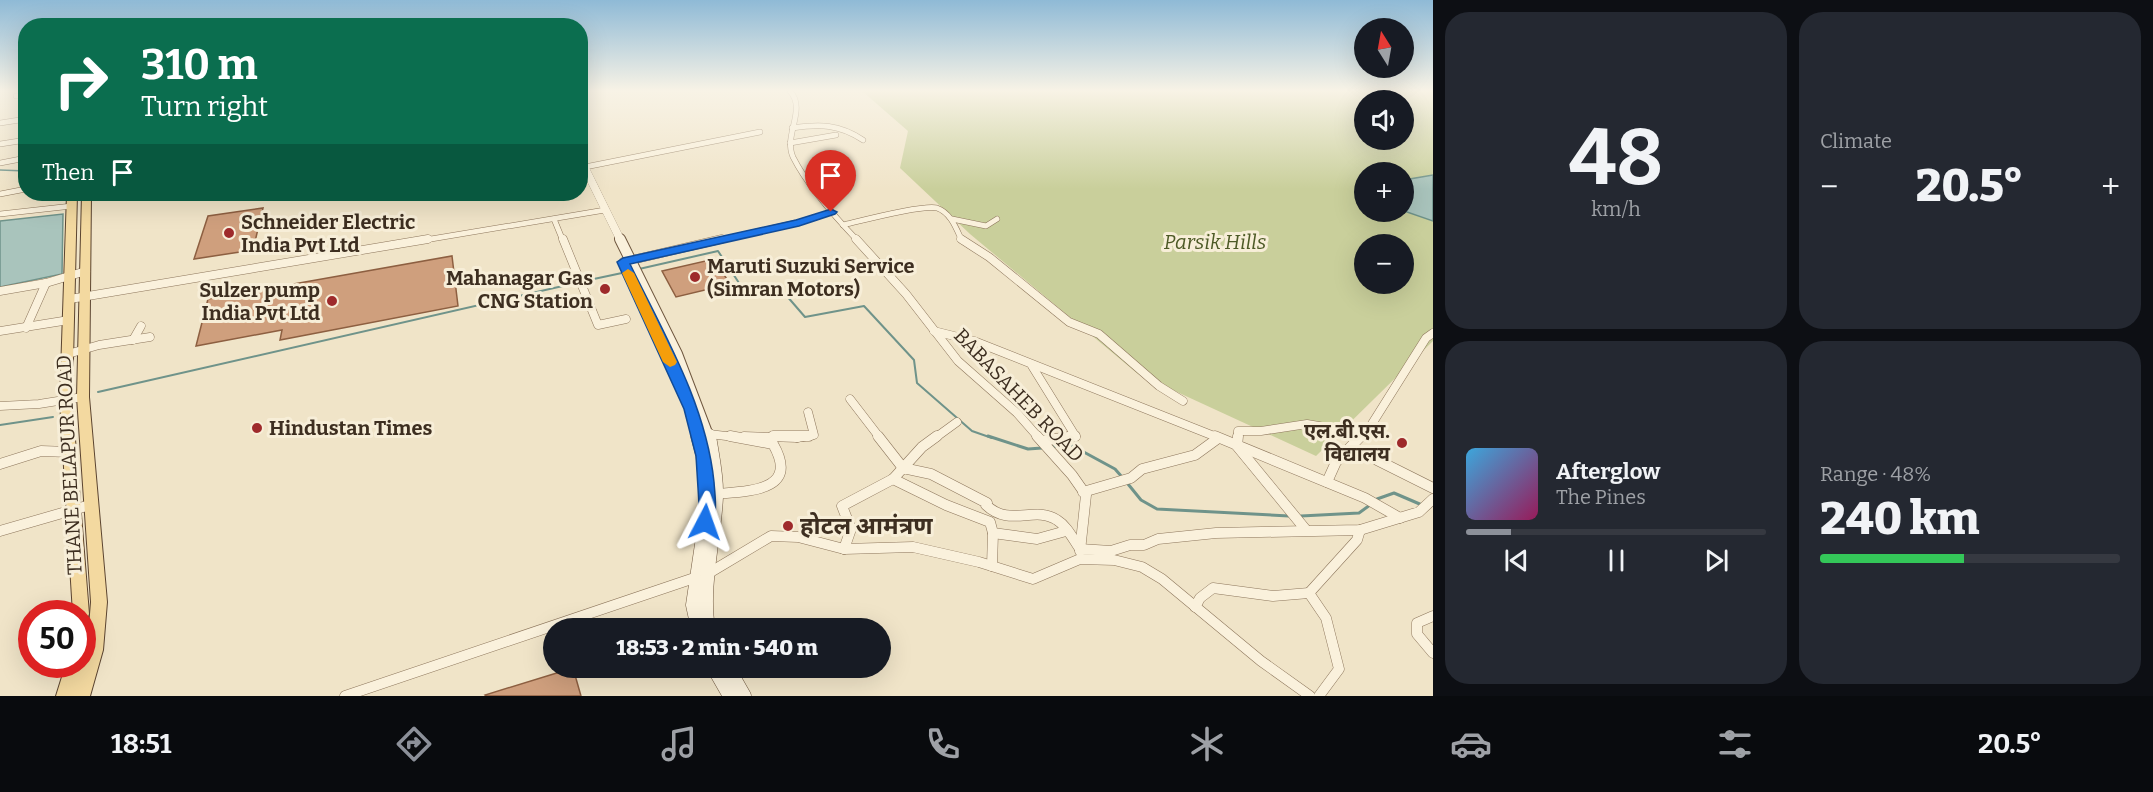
<!DOCTYPE html>
<meta charset="utf-8">
<style>
:root{--surface:#171b24;--page:#242831;--text:#f1f3f6;--muted:#9ea1a6;--line:#363941;--accent:#8c9099}
body{margin:0;font-family:Bitter,"Noto Sans Devanagari",serif;background:var(--page);color:var(--text);height:100vh;display:flex;flex-direction:column;font-size:22px;white-space:nowrap}
*{box-sizing:border-box;margin:0}
p{font-size:20px;color:var(--muted)}
.icon{flex:none;width:33px;height:33px;fill:none;stroke:currentColor;stroke-width:2;stroke-linecap:round;stroke-linejoin:round}
.map{position:relative;flex:1;overflow:hidden}
.sheet{display:flex;flex-direction:column;gap:12px;padding:12px;background:#0d0f14;width:720px}
.sheet>*{flex:none}
.guide{position:absolute;left:18px;top:18px;width:570px;height:183px;border-radius:24px;box-shadow:0 6px 24px #0002;background:#0b6e4f;color:#fff;overflow:hidden}
.needle{width:39px;rotate:349deg}
.buttons{position:absolute;left:1354px;top:18px;display:grid;gap:12px}
.buttons a{display:grid;place-items:center;width:60px;height:60px;border-radius:50%;background:var(--surface);box-shadow:0 6px 24px #0002;font-size:30px}
.speed{position:absolute;left:18px;top:600px;display:flex;gap:12px;font-size:30px;font-weight:700;text-align:center}
.speed>*{display:grid;place-content:center;width:78px;height:78px;border-radius:50%;background:var(--surface);box-shadow:0 6px 24px #0002;line-height:1}
.speed .limit{border:9px solid #d22;background:#fff;color:#111}
.pin{position:absolute;display:grid;place-items:center;width:51px;height:51px;color:#fff;margin:-62px -26px;border-radius:50% 50% 50% 0;rotate:-45deg;box-shadow:0 0 6px #0007}
.pin .icon{rotate:45deg}
.me{position:absolute;width:66px;margin:-33px;rotate:4deg;stroke-linejoin:round;filter:drop-shadow(0 0 4px #0008)}
.turn{display:flex;align-items:center;gap:21px;height:126px;padding:0 24px;font-size:27px}
.turn .icon{width:78px;height:78px;stroke-width:2.5}
.turn b{display:block;font-size:42px;line-height:51px}
.then{display:flex;align-items:center;height:57px;padding:0 24px;background:#0003;gap:12px;font-size:22px}
.big{font-size:45px;font-weight:800;line-height:1.1}
.sheet .widget{flex:1;display:flex;flex-direction:column;justify-content:center;gap:9px;min-width:0;padding:0 21px;border-radius:24px;background:var(--page)}
.sheet .dial{align-items:center;gap:0}
.dial b{font-size:78px;line-height:1}
.song{display:flex;align-items:center;gap:18px}
.cover{width:72px;height:72px;border-radius:9px;background:linear-gradient(135deg,hsl(200 70% 55%),hsl(330 70% 35%))}
.played{height:6px;border-radius:3px;background:linear-gradient(90deg,var(--accent) 15%,var(--line) 15%)}
.keys{display:flex;justify-content:space-around;direction:ltr}
.heat{display:flex;justify-content:space-between;align-items:center;font-size:33px;direction:ltr}
.charge{height:9px;border-radius:4px;background:linear-gradient(90deg,#34c759 48%,var(--line) 0)}
.sheet .tiles{flex:1;display:grid;gap:12px;grid-template-columns:repeat(2,1fr)}
.trip{position:absolute;left:543px;top:618px;width:348px;height:60px;border-radius:30px;background:var(--surface);box-shadow:0 6px 24px #0002;font-weight:800;line-height:60px;text-align:center}
.tab-bar{display:flex;height:96px;justify-content:space-around;align-items:center;background:#090b0e;color:var(--muted)}
.tab-bar .icon{width:42px;height:42px}
.tab-bar .active{color:var(--accent)}
.tab-bar b{font-size:27px;color:var(--text)}
main{display:flex;flex:1;min-height:0}
.map>svg:first-child{display:block}
.green{fill:#c9cf9b;fill-rule:evenodd}
.water{fill:#a9c4bc;stroke:#6f938a;stroke-width:1.5}
.lines{fill:none;stroke-linecap:round;stroke-linejoin:round}
.stream-far2{stroke:#6f938a;stroke-width:1.5}
.stream-far1{stroke:#6f938a;stroke-width:2}
.stream{stroke:#6f938a;stroke-width:3}
.building{fill:#cf9f7d;stroke:#8d5f41;stroke-width:1.5}
.street-far2-casing{stroke:#8d765c;stroke-width:6}
.street-far1-casing{stroke:#8d765c;stroke-width:9}
.street-casing{stroke:#8d765c;stroke-width:11}
.secondary-far2-casing{stroke:#6f573f;stroke-width:8}
.secondary-far1-casing{stroke:#6f573f;stroke-width:12}
.secondary-casing{stroke:#6f573f;stroke-width:15}
.primary-casing{stroke:#5b4430;stroke-width:2}
.street-far2{stroke:#faf1dc;stroke-width:5}
.street-far1{stroke:#faf1dc;stroke-width:8}
.street{stroke:#faf1dc;stroke-width:10}
.secondary-far2{stroke:#faf1dc;stroke-width:8}
.secondary-far1{stroke:#faf1dc;stroke-width:10}
.secondary{stroke:#faf1dc;stroke-width:14}
.primary{fill:#f3d9a0;fill-rule:evenodd}
.route{fill:#1a73e8;stroke:#114b97;stroke-width:1.5}
.slow{fill:#f59e0b}
.poi-dot{fill:#9e2a2b;stroke:#f7eed8;stroke-width:2}
.labels{text-anchor:middle;stroke-width:6;stroke-linejoin:round;paint-order:stroke}
.poi-label{font-size:20px;font-weight:bold;fill:#3d2e20;stroke:#f7eed8;text-anchor:start}
.park-label{font-size:20px;font-style:italic;fill:#4d5a26;stroke:#f7eed8}
.street-label{font-size:20px;fill:#3d2e20;stroke:#f7eed8}
.near-poi-label{font-size:24px;font-weight:bold;fill:#3d2e20;stroke:#f7eed8;text-anchor:start}
</style>
<main>
<div class="map">
<svg width="1433" height="696" viewBox="0 0 1433 696">
<rect width="100%" height="100%" fill="#f0e4c8"/>
<path class="green" d="M862 91H1433V341L1316 456 1138 374 970 234 900 168 908 131ZM1365 100H1404V140H1365ZM1365 172H1404V212H1365ZM1365 244H1404V284H1365Z"/>
<g class="water">
<path d="M1433 175V221L1404 211V180Z"/>
<path d="M63 214 62 274 0 287V221Z"/>
</g>
<g class="lines">
<path class="stream-far2" d="M0 170 26 171"/>
<g class="stream-far1">
<path d="M639 269 718 251 741 286 786 295 805 317 864 306 914 360 917 383 972 431 992 438"/>
<path d="M589 280 622 273"/>
<path d="M98 392 576 283"/>
<path d="M0 425 53 417"/>
</g>
<g class="stream">
<path d="M988 436 1028 449 1042 448"/>
<path d="M1051 447 1069 444 1115 469 1122 477"/>
<path d="M1128 484 1141 500 1157 509 1289 516"/>
<path d="M1377 499 1394 493 1422 505"/>
<path d="M1301 516 1359 513 1370 505"/>
</g>
</g>
<g class="building">
<path d="M263 208 253 250 194 259 208 216Z"/>
<path d="M452 256 458 306 280 340 282 330 196 346 208 299Z"/>
<path d="M714 259 730 284 676 297 662 271Z"/>
<path d="M573 668 581 696H486L485 695Z"/>
</g>
<g class="lines">
<defs>
<g id="street-far2">
<path d="M790 91C807 110 783 135 793 157 807 185 836 218 858 241"/>
<path d="M16 96 26 95"/>
<path d="M0 123 26 119"/>
<path d="M792 128C820 124 839 124 863 140"/>
<path d="M790 143 836 135"/>
<path d="M0 144 26 140"/>
<path d="M0 163 26 158"/>
<path d="M580 168 760 132"/>
<path d="M815 185 831 182"/>
<path d="M818 190 834 187 832 186 843 181 841 178"/>
<path d="M0 194 26 189"/>
<path d="M0 214 72 206"/>
<path d="M554 219 563 241"/>
<path d="M952 219 986 226 997 219"/>
<path d="M843 225C860 221 923 204 937 208 951 213 956 228 962 241"/>
<path d="M419 241 605 210"/>
<path d="M715 241 799 222 831 212"/>
</g>
<g id="street-far1">
<path d="M563 239 598 325 626 319"/>
<path d="M856 239 906 294 958 361 1017 413 1039 438"/>
<path d="M961 239 989 257 1069 322 1099 334 1159 386 1183 401"/>
<path d="M623 262 722 239"/>
<path d="M0 291 46 283 86 271"/>
<path d="M70 299 428 239"/>
<path d="M26 328 46 283"/>
<path d="M0 331 69 320"/>
<path d="M934 331 974 341 1219 438"/>
<path d="M133 340 141 326"/>
<path d="M68 354 99 345 150 337"/>
<path d="M1032 366 1076 437 1071 438"/>
<path d="M850 399 880 438"/>
<path d="M0 406 39 404 83 397"/>
<path d="M709 434 743 438"/>
<path d="M744 436 797 438"/>
<path d="M797 438 814 435 808 412"/>
<path d="M935 438 957 422"/>
<path d="M1238 438V431H1261L1307 424 1365 434"/>
<path d="M1360 438 1370 427 1426 338 1433 333"/>
</g>
<g id="street">
<path d="M773 436H809"/>
<path d="M878 436 903 468 922 447 937 436"/>
<path d="M1037 436 1072 475 1086 495 1080 551"/>
<path d="M1215 436 1365 498 1400 518"/>
<path d="M1238 436 1237 446 1306 530"/>
<path d="M1042 441 1075 436"/>
<path d="M1377 460 1433 488"/>
<path d="M0 464 41 451 69 452"/>
<path d="M893 479 946 505 990 522 993 533 1037 539 1066 531"/>
<path d="M1327 482 1336 462 1361 436"/>
<path d="M1083 492 1131 478 1142 469 1195 455 1217 439"/>
<path d="M716 494C750 491 800 491 773 444L730 436"/>
<path d="M0 531 90 505"/>
<path d="M844 549 851 529 842 506 893 479 903 468 931 474 987 503 986 505C1010 528 1034 505 1057 520 1067 526 1073 539 1080 549L1111 551 1130 545H1144L1158 539 1216 533 1360 530 1419 512 1433 499"/>
<path d="M992 566 993 533"/>
<path d="M1309 593 1357 540 1360 530"/>
<path d="M1195 607 1200 598 1213 588 1273 596 1309 593 1326 618 1339 669 1319 696"/>
<path d="M1433 616 1417 623V634L1433 653"/>
<path d="M345 696 709 573 771 536 798 537 844 549 913 547 979 562 1033 579 1080 559 1114 560 1142 567 1162 579 1261 661 1310 696"/>
</g>
<path id="secondary-far2" d="M580 158 621 241"/>
<g id="secondary-far1">
<path d="M620 239 677 354 709 438"/>
<path d="M629 274 691 409 698 438"/>
</g>
<g id="secondary">
<path d="M698 628 693 605 708 504 703 455 698 436"/>
<path d="M708 628C701 588 714 539 716 497 717 477 712 456 709 436"/>
<path d="M714 668 730 696"/>
<path d="M728 668 744 696"/>
</g>
<g id="primary">
<path d="M67 194H77L72 402 89 614 87 619 82 621V614H73L60 402Z"/>
<path d="M82 194H91L89 397 107 602 103 650 90 696H56L66 664H82V661L83 663 88 638 91 602 77 397Z"/>
</g>
</defs>
<use href="#street-far2" class="street-far2-casing"/>
<use href="#street-far1" class="street-far1-casing"/>
<use href="#street" class="street-casing"/>
<use href="#secondary-far2" class="secondary-far2-casing"/>
<use href="#secondary-far1" class="secondary-far1-casing"/>
<use href="#secondary" class="secondary-casing"/>
<use href="#primary" class="primary-casing"/>
<use href="#street-far2" class="street-far2"/>
<use href="#street-far1" class="street-far1"/>
<use href="#street" class="street"/>
<use href="#secondary-far2" class="secondary-far2"/>
<use href="#secondary-far1" class="secondary-far1"/>
<use href="#secondary" class="secondary"/>
<use href="#primary" class="primary"/>
</g>
<linearGradient id="sky" x2="0" y2="1"><stop stop-color="#8fbad6"/><stop offset="0.48" stop-color="#f8f3e6"/><stop offset="1" stop-color="#f8f3e6" stop-opacity="0"/></linearGradient>
<rect width="1433" height="189" fill="url(#sky)"/>
<path class="route" d="M831 209 837 212 835 214 799 226 630 264C664 334 706 404 714 482 715 497 718 513 711 527L705 529 699 527 696 522 699 504 696 456 684 409 617 262 623 258 796 220Z"/>
<path class="slow" d="M628 269 634 273 677 362 675 365 670 367 663 362 622 273Z"/>
<g class="poi-dot">
<circle cx="229" cy="233" r="6"/>
<circle cx="695" cy="277" r="6"/>
<circle cx="605" cy="289" r="6"/>
<circle cx="332" cy="301" r="6"/>
<circle cx="257" cy="428" r="6"/>
<circle cx="1402" cy="443" r="6"/>
<circle cx="788" cy="526" r="6"/>
</g>
<g class="labels">
<g class="poi-label">
<text x="241" y="229">Schneider Electric<tspan x="241" dy="23">India Pvt Ltd</tspan></text>
<text x="707" y="273">Maruti Suzuki Service<tspan x="707" dy="23">(Simran Motors)</tspan></text>
<text x="593" y="285" text-anchor="end">Mahanagar Gas<tspan x="593" dy="23">CNG Station</tspan></text>
<text x="320" y="297" text-anchor="end">Sulzer pump<tspan x="320" dy="23">India Pvt Ltd</tspan></text>
<text x="269" y="435">Hindustan Times</text>
<text x="1390" y="438" text-anchor="end">एल.बी.एस.<tspan x="1390" dy="23">विद्यालय</tspan></text>
</g>
<g class="park-label">
<text x="1215" y="249">Parsik Hills</text>
</g>
<g class="street-label">
<text transform="translate(1019 395) rotate(46)" y="7">BABASAHEB ROAD</text>
<text transform="translate(69 465) rotate(-93)" y="7">THANE BELAPUR ROAD</text>
</g>
<g class="near-poi-label">
<text x="800" y="534">होटल आमंत्रण</text>
</g>
</g>
</svg>
<div class="buttons">
<a><svg class="needle" viewBox="-14 -14 28 28"><path d="M0-13l5 13h-10z" fill="#e53935"/><path d="M0 13l5-13h-10z" fill="#9ea1a6"/></svg></a>
<a><svg class="icon" aria-label="sound" viewBox="0 0 24 24"><path d="M4 9h4l5-4v14l-5-4H4zM17 9q2 3 0 6"/></svg></a>
<a>+</a>
<a>−</a>
</div>
<div class="speed"><div class="limit">50</div></div>
<div class="pin" style="left:831px;top:212px;background:#d93025"><svg class="icon" aria-label="arrive" viewBox="0 0 24 24"><path d="M6 21V4h12l-3 4 3 4H6"/></svg></div>
<svg class="me" style="left:705px;top:522px" viewBox="-20 -20 40 40"><path d="M0-17L14 15 0 8-14 15z" fill="#1a73e8" stroke="#fff" stroke-width="4"/></svg>
<div class="trip">18:53 · 2 min · 540 m</div>
<div class="guide">
<div class="turn"><svg class="icon" aria-label="right" viewBox="0 0 24 24"><path d="M7 20v-9h11M14 6l5 5-5 5"/></svg><div><b>310 m</b>Turn right</div></div>
<div class="then">Then<svg class="icon" aria-label="arrive" viewBox="0 0 24 24"><path d="M6 21V4h12l-3 4 3 4H6"/></svg></div>
</div>
</div>
<section class="sheet">
<div class="tiles">
<div class="widget dial"><b>48</b><p>km/h</p></div>
<div class="widget"><p>Climate</p>
<div class="heat"><a>−</a><b class="big">20.5°</b><a>+</a></div>
</div>
<div class="widget">
<div class="song"><i class="cover"></i><div><b>Afterglow</b><p>The Pines</p></div></div>
<div class="played"></div>
<div class="keys"><svg class="icon" aria-label="previous" viewBox="0 0 24 24"><path d="M18 5L8 12l10 7zM5 5v14"/></svg><svg class="icon" aria-label="pause" viewBox="0 0 24 24"><path d="M8 5v14M16 5v14"/></svg><svg class="icon" aria-label="next" viewBox="0 0 24 24"><path d="M6 5l10 7-10 7zM19 5v14"/></svg></div>
</div>
<div class="widget"><p>Range · 48%</p><b class="big">240 km</b><div class="charge"></div></div>
</div>
</section>
</main>
<nav class="tab-bar">
<b>18:51</b>
<svg class="icon active" aria-label="directions" viewBox="0 0 24 24"><path d="M12 3l9 9-9 9-9-9zM9 14v-3h6M13 9l2 2-2 2"/></svg>
<svg class="icon" aria-label="music" viewBox="0 0 24 24"><path d="M9 18V5l10-2v13"/><circle cx="6" cy="18" r="3"/><circle cx="16" cy="16" r="3"/></svg>
<svg class="icon" aria-label="phone" viewBox="0 0 24 24"><path d="M5 4h4l2 5-3 2q2 4 5 5l2-3 5 2v4C11 20 4 13 5 4z"/></svg>
<svg class="icon" aria-label="climate" viewBox="0 0 24 24"><path d="M12 3v18M4 7l16 10M4 17L20 7"/></svg>
<svg class="icon" aria-label="car" viewBox="0 0 24 24"><path d="M5 17H2v-5l4-1 3-4h7l3 4 3 1v5h-3M9 17h6M6 11h13"/><circle cx="7" cy="17" r="2"/><circle cx="17" cy="17" r="2"/></svg>
<svg class="icon" aria-label="filters" viewBox="0 0 24 24"><path d="M4 7h16M4 17h16"/><circle cx="9" cy="7" r="2"/><circle cx="15" cy="17" r="2"/></svg>
<b>20.5°</b>
</nav>
